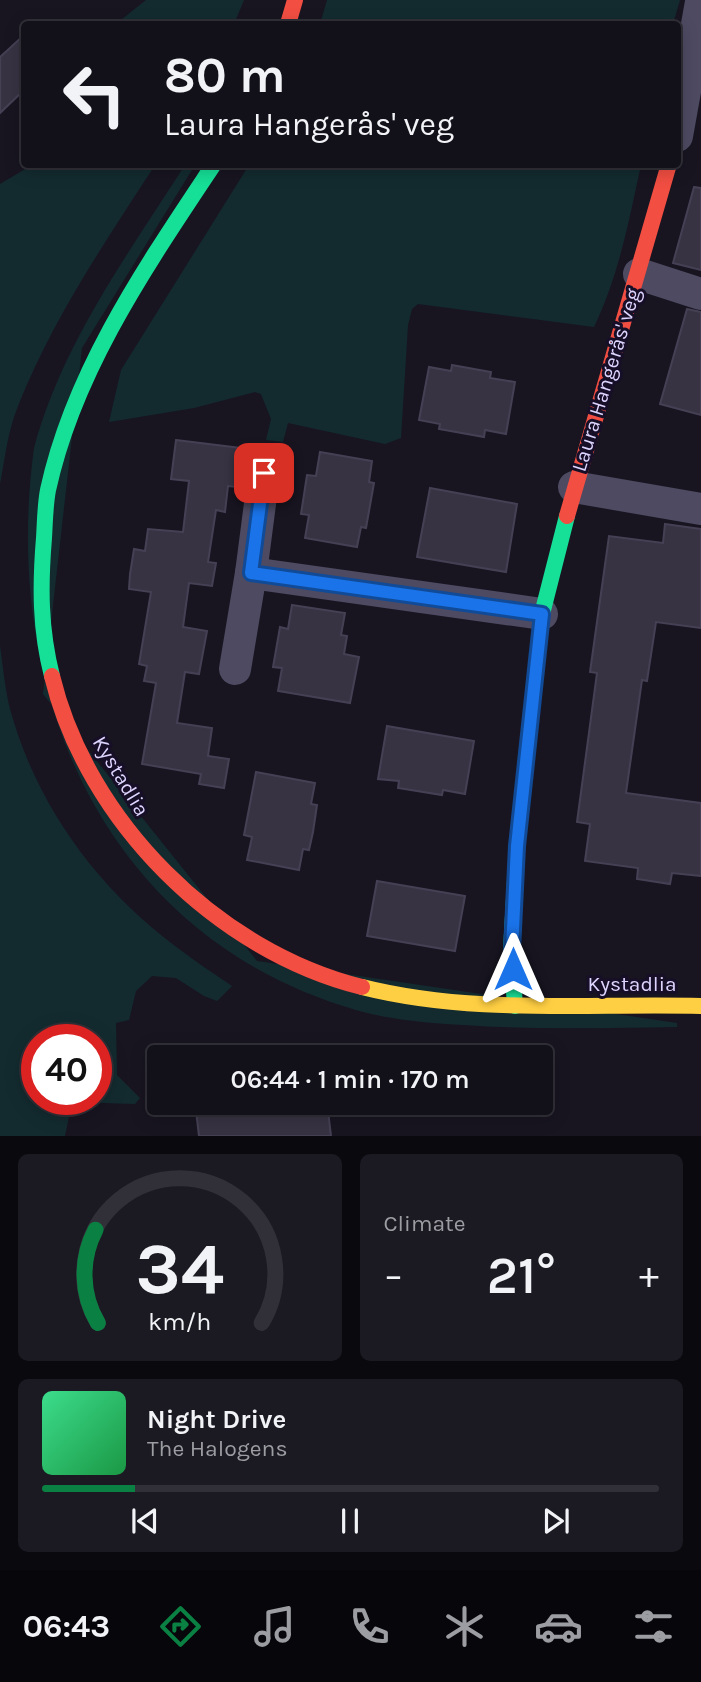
<!DOCTYPE html>
<meta charset="utf-8">
<style>
:root{--surface:#121019;--page:#1b1922;--text:#f1f3f6;--muted:#9c9da2;--line:#313038;--accent:#0b8043}
body{margin:0;font-family:Karla,sans-serif;background:var(--page);color:var(--text);height:100vh;display:flex;flex-direction:column;font-size:26px;white-space:nowrap}
*{box-sizing:border-box;margin:0}
p{font-size:23px;color:var(--muted)}
.icon{flex:none;width:38px;height:38px;fill:none;stroke:currentColor;stroke-width:2;stroke-linecap:round;stroke-linejoin:round}
.map{position:relative;height:1136px;overflow:hidden}
.details{display:flex;flex-direction:column;gap:18px;padding:18px;background:#0a090e;flex:1}
.details>*{flex:none}
.banner{position:absolute;left:21px;top:21px;width:660px;height:147px;border-radius:7px;box-shadow:0 4px 18px #0003,0 0 0 2px var(--line);background:#121019;color:var(--text);overflow:hidden}
.speed{position:absolute;left:21px;top:1024px;display:flex;gap:14px;font-size:35px;font-weight:700;text-align:center}
.speed>*{display:grid;place-content:center;width:91px;height:91px;border-radius:50%;background:var(--surface);box-shadow:0 4px 18px #0003,0 0 0 2px var(--line);line-height:1}
.speed .limit{border:10px solid #d22;background:#fff;color:#111}
.pin{position:absolute;display:grid;place-items:center;width:60px;height:60px;color:#fff;margin:-30px;border-radius:14px;box-shadow:0 4px 10px #0006}
.me{position:absolute;width:77px;margin:-38px;rotate:0deg;stroke-linejoin:round;filter:drop-shadow(0 0 5px #0008)}
.turn{display:flex;align-items:center;gap:24px;height:147px;padding:0 28px;font-size:32px}
.turn .icon{width:91px;height:91px;stroke-width:2.5}
.turn b{display:block;font-size:49px;line-height:60px}
.big{font-size:52px;font-weight:600;line-height:1.1}
.details .widget{flex:1;display:flex;flex-direction:column;justify-content:center;gap:10px;min-width:0;padding:0 24px;border-radius:10px;background:var(--page)}
.details .dial{align-items:center;gap:0}
.dial svg{height:182px;overflow:visible;fill:none;stroke:var(--line);stroke-width:7;stroke-linecap:round;text-anchor:middle}
.dial text{fill:var(--text);stroke:none}
.song{display:flex;align-items:center;gap:21px}
.cover{width:84px;height:84px;border-radius:10px;background:linear-gradient(135deg,hsl(150 70% 55%),hsl(140 70% 35%))}
.played{height:7px;border-radius:4px;background:linear-gradient(90deg,var(--accent) 15%,var(--line) 15%)}
.keys{display:flex;justify-content:space-around;direction:ltr}
.heat{display:flex;justify-content:space-between;align-items:center;font-size:38px;direction:ltr}
.details .tiles{flex:1;display:grid;gap:18px;grid-template-columns:1fr 1fr}
.widget:last-child{grid-column:span 2}
.trip{position:absolute;left:147px;top:1045px;width:406px;height:70px;border-radius:7px;background:var(--surface);box-shadow:0 4px 18px #0003,0 0 0 2px var(--line);font-weight:600;line-height:70px;text-align:center}
.menu{display:flex;height:112px;justify-content:space-around;align-items:center;background:#07060a;color:var(--muted)}
.menu .icon{width:49px;height:49px}
.menu .selected{color:var(--accent)}
.menu b{font-size:32px;color:var(--text)}
.map>svg:first-child{display:block}
.green{fill:#132b2f;fill-rule:evenodd}
.building{fill:#383343;stroke:#464055;stroke-width:2}
.lines{fill:none;stroke-linecap:round;stroke-linejoin:round}
.street{stroke:#4e4a62;stroke-width:32}
.fast{stroke:#16e098;stroke-width:16}
.slow{stroke:#ffcf43;stroke-width:16}
.jam{stroke:#f24e42;stroke-width:16}
.route-casing{stroke:#114b97;stroke-width:18}
.route{stroke:#1a73e8;stroke-width:12}
.labels{text-anchor:middle;stroke-width:6;stroke-linejoin:round;paint-order:stroke}
.street-label{font-size:21px;fill:#ded5ff;stroke:#160f27}
</style>
<div class="map">
<svg width="701" height="1136" viewBox="0 0 701 1136">
<rect width="100%" height="100%" fill="#181521"/>
<g class="green">
<path d="M146 0H244L234 24H126L121 20Z"/>
<path d="M327 0H680L673 24H320Z"/>
<path d="M32 165H155C105 242 52 320 18 406 8 430 5 458 0 484V184Z"/>
<path d="M185 165H195L82 348 43 694 257 961 677 1023V1027C606 1028 535 1030 464 1025 428 1023 391 1020 356 1010 109 939 0 699 34 448 62 344 128 254 185 165Z"/>
<path d="M249 165V164L641 165C629 220 619 275 594 327L418 304 412 309 408 325 401 438 385 444 288 423 283 442 266 440 271 419 261 394 255 392 194 408 109 422 121 370Z"/>
<path d="M0 646C3 667 5 689 10 709 36 804 96 887 175 946 193 960 213 973 232 986L217 1001 204 996 176 978 152 976 136 991 129 1020 116 1023 117 1075 140 1098 135 1104 72 1102 65 1136H0ZM37 1040H96V1099H37Z"/>
</g>
<g class="building">
<path d="M24 35V90L0 113V57Z"/>
<path d="M694 187 701 188V270L673 263Z"/>
<path d="M687 309 701 312V415L660 404Z"/>
<path d="M452 365 491 372 490 378 515 382 506 434 485 430 484 437 439 429 440 424 419 420 429 367 451 371Z"/>
<path d="M176 440 242 448 237 487 228 486 225 512 216 510 208 562 216 563 212 586 189 583 183 627 207 631 199 674 185 672 177 723 212 728 208 756 229 759 224 788 199 784 201 774 142 764 156 683 144 681 147 666 139 664 151 592 129 589 130 574 134 549 145 551 148 529 183 532 189 481 171 479Z"/>
<path d="M320 452 372 461 369 482 374 483 366 528 361 527 357 547 305 538 309 515 301 514 307 475 316 476Z"/>
<path d="M430 488 517 504 506 572 417 557Z"/>
<path d="M665 524 701 529V628L656 622 647 681 642 680 626 793 701 803V876L672 873 670 884 637 879 638 868 585 861 590 824 577 822 597 673 590 672 609 536 663 543Z"/>
<path d="M292 605 345 613 341 635 347 636 344 654 359 657 350 703 278 691 282 668 273 667 280 627 288 629Z"/>
<path d="M387 726 474 741 465 794 443 790 442 795 398 788 399 781 378 779Z"/>
<path d="M256 772 315 783 311 804 317 805 313 832 309 850 303 849 299 870 247 860 252 837 244 835Z"/>
<path d="M377 881 465 896 455 951 367 936Z"/>
<path d="M195 1102H327L331 1136H199Z"/>
</g>
<g class="lines">
<g class="street">
<path d="M677 136 701 2"/>
<path d="M639 274 701 294"/>
<path d="M574 487 701 509"/>
<path d="M251 573 542 614"/>
<path d="M235 669 251 573 264 473"/>
</g>
<g class="fast">
<path d="M52 676C40 629 40 586 44 538 45 522 45 506 48 490 74 370 147 265 214 164"/>
<path d="M515 1006 511 950 517 846 542 614 567 516"/>
</g>
<path class="slow" d="M362 987C473 1015 588 1003 701 1006"/>
<g class="jam">
<path d="M288 24 295 0"/>
<path d="M567 516 669 164"/>
<path d="M52 676C87 821 217 951 362 987"/>
</g>
</g>
<g class="lines">
<defs>
<path id="route" d="M264 473 251 573 542 614 517 846 512 950 513 969"/>
</defs>
<use href="#route" class="route-casing"/>
<use href="#route" class="route"/>
</g>
<g class="labels">
<g class="street-label">
<text transform="translate(606 380) rotate(-73)" y="7">Laura Hangerås' veg</text>
<text transform="translate(121 776) rotate(59)" y="7">Kystadlia</text>
<text x="632" y="991">Kystadlia</text>
</g>
</g>
</svg>
<div class="speed"><div class="limit">40</div></div>
<div class="pin" style="left:264px;top:473px;background:#d93025"><svg class="icon" aria-label="arrive" viewBox="0 0 24 24"><path d="M6 21V4h12l-3 4 3 4H6"/></svg></div>
<svg class="me" style="left:513px;top:969px" viewBox="-20 -20 40 40"><path d="M0-17L14 15 0 8-14 15z" fill="#1a73e8" stroke="#fff" stroke-width="4"/></svg>
<div class="trip">06:44 · 1 min · 170 m</div>
<div class="banner">
<div class="turn"><svg class="icon" aria-label="left" viewBox="0 0 24 24"><path d="M17 20v-9H6M10 6l-5 5 5 5"/></svg><div><b>80 m</b>Laura Hangerås' veg</div></div>
</div>
</div>
<section class="details">
<div class="tiles">
<div class="widget dial"><svg viewBox="0 0 100 80">
<path d="M14 69A42 42 0 1 1 86 69"/>
<path d="M14 69A42 42 0 0 1 13 28" stroke="#0b8043"/>
<text x="50" y="56" font-size="32" font-weight="700">34</text>
<text x="50" y="72" font-size="11">km/h</text>
</svg></div>
<div class="widget"><p>Climate</p>
<div class="heat"><a>−</a><b class="big">21°</b><a>+</a></div>
</div>
<div class="widget">
<div class="song"><i class="cover"></i><div><b>Night Drive</b><p>The Halogens</p></div></div>
<div class="played"></div>
<div class="keys"><svg class="icon" aria-label="previous" viewBox="0 0 24 24"><path d="M18 5L8 12l10 7zM5 5v14"/></svg><svg class="icon" aria-label="pause" viewBox="0 0 24 24"><path d="M8 5v14M16 5v14"/></svg><svg class="icon" aria-label="next" viewBox="0 0 24 24"><path d="M6 5l10 7-10 7zM19 5v14"/></svg></div>
</div>
</div>
</section>
<nav class="menu">
<b>06:43</b>
<svg class="icon selected" aria-label="directions" viewBox="0 0 24 24"><path d="M12 3l9 9-9 9-9-9zM9 14v-3h6M13 9l2 2-2 2"/></svg>
<svg class="icon" aria-label="music" viewBox="0 0 24 24"><path d="M9 18V5l10-2v13"/><circle cx="6" cy="18" r="3"/><circle cx="16" cy="16" r="3"/></svg>
<svg class="icon" aria-label="phone" viewBox="0 0 24 24"><path d="M5 4h4l2 5-3 2q2 4 5 5l2-3 5 2v4C11 20 4 13 5 4z"/></svg>
<svg class="icon" aria-label="climate" viewBox="0 0 24 24"><path d="M12 3v18M4 7l16 10M4 17L20 7"/></svg>
<svg class="icon" aria-label="car" viewBox="0 0 24 24"><path d="M5 17H2v-5l4-1 3-4h7l3 4 3 1v5h-3M9 17h6M6 11h13"/><circle cx="7" cy="17" r="2"/><circle cx="17" cy="17" r="2"/></svg>
<svg class="icon" aria-label="filters" viewBox="0 0 24 24"><path d="M4 7h16M4 17h16"/><circle cx="9" cy="7" r="2"/><circle cx="15" cy="17" r="2"/></svg>
</nav>
